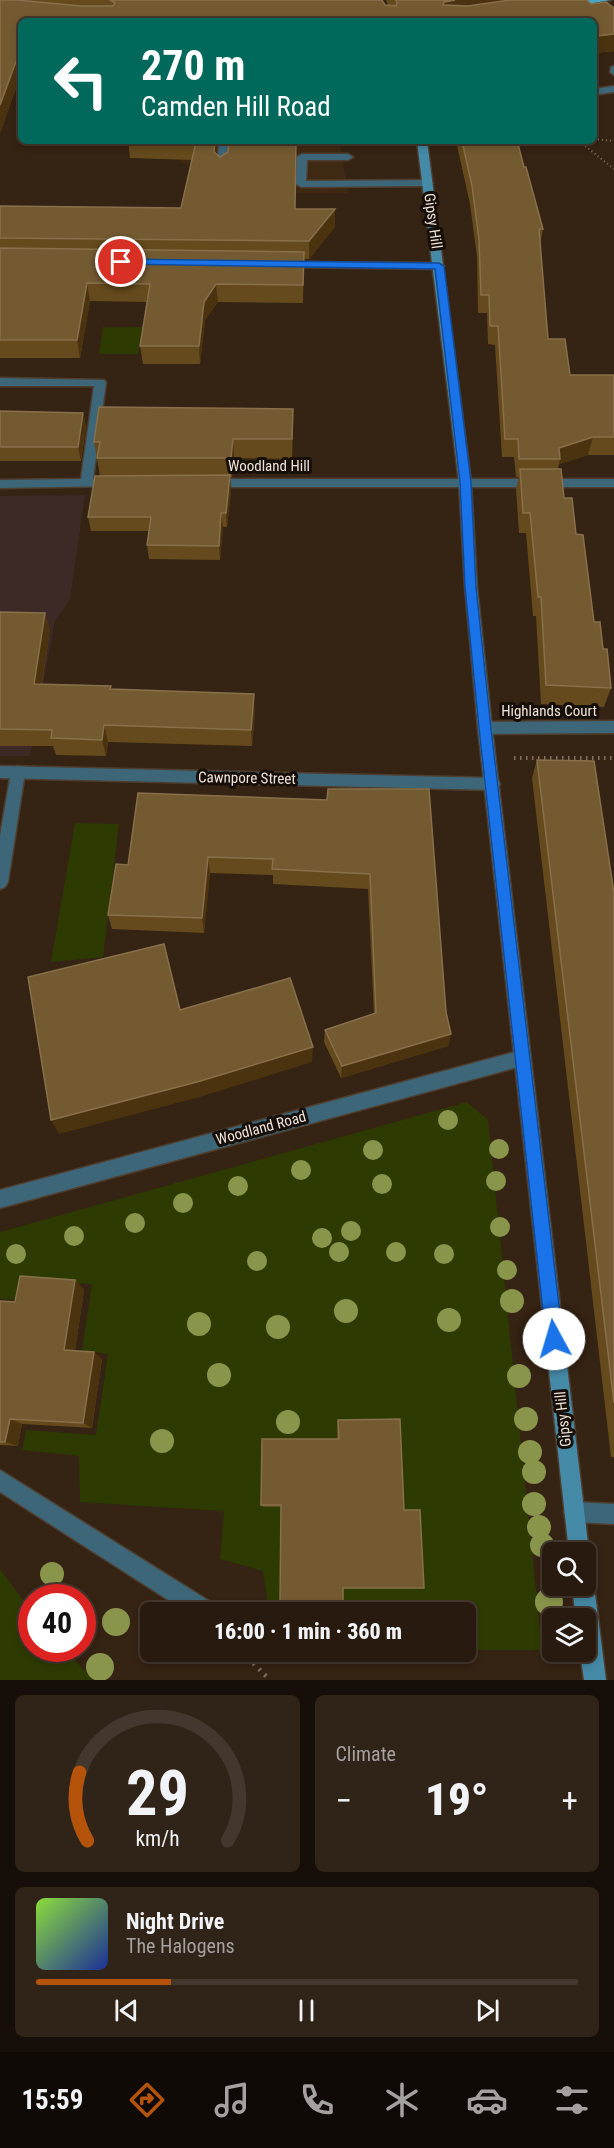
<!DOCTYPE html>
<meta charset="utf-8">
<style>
:root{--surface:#281a0e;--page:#302317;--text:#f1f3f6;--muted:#a5a19e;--line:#44382e;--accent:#b45309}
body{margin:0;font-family:"Roboto Condensed",sans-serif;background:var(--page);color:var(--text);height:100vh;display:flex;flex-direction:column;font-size:22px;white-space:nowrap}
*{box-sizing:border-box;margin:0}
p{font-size:20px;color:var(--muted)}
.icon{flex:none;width:33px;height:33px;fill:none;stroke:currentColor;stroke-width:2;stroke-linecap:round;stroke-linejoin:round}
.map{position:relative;height:1680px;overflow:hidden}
.details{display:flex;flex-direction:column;gap:15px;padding:15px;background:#160e08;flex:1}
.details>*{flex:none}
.banner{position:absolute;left:18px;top:18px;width:579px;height:126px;border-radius:9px;box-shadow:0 3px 9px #0003,0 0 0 2px var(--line);background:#00695c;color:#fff;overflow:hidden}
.tools{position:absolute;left:542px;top:1542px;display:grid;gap:12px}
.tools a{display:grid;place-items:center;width:54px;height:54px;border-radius:9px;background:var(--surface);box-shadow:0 3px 9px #0003,0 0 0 2px var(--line);font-size:30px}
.speed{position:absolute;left:18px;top:1584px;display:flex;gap:12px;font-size:30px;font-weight:700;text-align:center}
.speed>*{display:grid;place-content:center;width:78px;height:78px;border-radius:50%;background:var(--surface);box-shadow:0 3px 9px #0003,0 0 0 2px var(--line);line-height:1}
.speed .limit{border:9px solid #d22;background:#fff;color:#111}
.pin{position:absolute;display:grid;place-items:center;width:51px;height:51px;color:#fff;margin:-26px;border:3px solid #fff;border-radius:50%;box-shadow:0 2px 6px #0007}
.me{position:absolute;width:66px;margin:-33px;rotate:354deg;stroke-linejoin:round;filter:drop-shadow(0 0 4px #0008)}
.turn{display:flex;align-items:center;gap:21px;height:126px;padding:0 24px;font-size:27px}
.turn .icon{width:78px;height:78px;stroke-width:2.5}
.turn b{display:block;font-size:42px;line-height:51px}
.big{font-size:45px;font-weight:800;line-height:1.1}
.details .tile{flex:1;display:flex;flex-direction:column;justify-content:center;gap:9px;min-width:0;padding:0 21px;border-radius:9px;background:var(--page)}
.details .dial{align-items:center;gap:0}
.dial svg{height:156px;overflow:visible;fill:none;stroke:var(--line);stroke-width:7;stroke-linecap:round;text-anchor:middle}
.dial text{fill:var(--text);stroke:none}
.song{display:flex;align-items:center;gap:18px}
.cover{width:72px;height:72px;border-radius:9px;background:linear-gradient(135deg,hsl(90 70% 55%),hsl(230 70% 35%))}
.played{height:6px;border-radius:3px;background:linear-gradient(90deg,var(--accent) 25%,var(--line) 25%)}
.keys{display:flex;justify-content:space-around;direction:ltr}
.heat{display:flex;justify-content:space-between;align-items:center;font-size:33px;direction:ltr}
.details .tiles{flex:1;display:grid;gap:15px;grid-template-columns:1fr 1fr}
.tile:last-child{grid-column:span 2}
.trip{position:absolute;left:140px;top:1602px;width:336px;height:60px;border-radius:9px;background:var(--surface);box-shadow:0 3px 9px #0003,0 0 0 2px var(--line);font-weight:800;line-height:60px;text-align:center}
.dock{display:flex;height:96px;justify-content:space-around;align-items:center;background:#100a06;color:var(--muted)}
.dock .icon{width:42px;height:42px}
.dock .on{color:var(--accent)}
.dock b{font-size:27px;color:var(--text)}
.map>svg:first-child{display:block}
.built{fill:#3f2913}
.education{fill:#3d2925}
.green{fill:#2d3b02;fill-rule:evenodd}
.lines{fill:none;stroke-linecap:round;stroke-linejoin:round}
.lane-casing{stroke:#4f3e2f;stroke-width:3}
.street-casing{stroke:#4f3e2f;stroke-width:3}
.secondary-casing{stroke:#4f3e2f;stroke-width:3}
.primary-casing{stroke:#4f3e2f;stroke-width:3}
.path-far2{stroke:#807063;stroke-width:2;stroke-dasharray:1 3;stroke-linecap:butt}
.path-far1{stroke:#807063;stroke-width:4;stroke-dasharray:1.5 4.5;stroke-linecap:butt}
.path{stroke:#807063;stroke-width:4.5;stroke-dasharray:2 6;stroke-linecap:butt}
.lane{fill:#3d6779;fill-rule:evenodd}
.street{fill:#3d6779;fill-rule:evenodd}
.secondary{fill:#458aa7;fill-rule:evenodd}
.primary{fill:#48a6ca;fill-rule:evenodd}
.tree{fill:#8a954c}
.wall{fill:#644a1c}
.shaded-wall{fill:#4b3310}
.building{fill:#735a31;stroke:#87704b;stroke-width:1.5}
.route{fill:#1a73e8;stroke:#114b97;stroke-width:1.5}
.labels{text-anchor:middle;stroke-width:6;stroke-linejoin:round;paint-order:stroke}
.street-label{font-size:15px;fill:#efe3d9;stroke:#160e08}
</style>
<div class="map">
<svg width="614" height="1680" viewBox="0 0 614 1680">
<rect width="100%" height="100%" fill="#352313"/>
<path class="built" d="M185 141H339L348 193 191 194 192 164 180 163Z"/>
<path class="education" d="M85 495 70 599 55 621 30 756H0V496Z"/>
<g class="green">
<path d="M103 327H142L138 354H99Z"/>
<path d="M75 823 119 824 103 957 51 962Z"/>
<path d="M467 1102 488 1120 542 1650H465V1612H269L263 1571 220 1559 224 1511 80 1502 79 1456 22 1450 26 1430 96 1435 108 1354 82 1350 92 1284 24 1280 20 1300 0 1299V1232ZM337 1425 399 1511 341 1586 282 1507 263 1506 337 1443Z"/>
<path d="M0 1569 31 1611 32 1648 65 1649 93 1680H0Z"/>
</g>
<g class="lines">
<defs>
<g id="lane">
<path d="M219 141H229L227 170 222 173 217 170Z"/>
<path d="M302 154H348L353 157 348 160H307L306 181 428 180 433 183 428 186 301 187 296 184 297 157Z"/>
<path d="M18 766 23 768 25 772 8 882 5 887 0 889V836L11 772 13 768Z"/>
<path d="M0 1470 209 1601 212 1609 210 1612H187L0 1492Z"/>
</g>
<g id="street">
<path d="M614 66V75L610 72 611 67Z"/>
<path d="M614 86V92L594 95V89Z"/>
<path d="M282 262 439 263 444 266 439 269 286 267 282 266Z"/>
<path d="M0 378 104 380 106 382 93 479 117 480V486L0 488V480L81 479 94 386H0Z"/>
<path d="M212 479H614V487H212L206 483Z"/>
<path d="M614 721V733L485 734 478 728 485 722Z"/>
<path d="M0 766 493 778 498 780 500 784 498 788 493 790 0 778Z"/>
<path d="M522 1050 528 1052 530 1058 528 1064 522 1066 0 1208V1190Z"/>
<path d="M574 1502 614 1504V1524L574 1522 567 1519 564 1512 567 1505Z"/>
</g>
<g id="secondary">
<path d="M417 141H427L471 482 477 587 492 728 589 1552 585 1560V1552H569L478 728 465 587 459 482Z"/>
<path d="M585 1576 591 1578 594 1586 606 1680H584L580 1652H585V1618H576L572 1586H585Z"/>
</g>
<path id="primary" d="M589 0H611L569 7 565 5Z"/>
</defs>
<use href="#lane" class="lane-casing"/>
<use href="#street" class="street-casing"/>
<use href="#secondary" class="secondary-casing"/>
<use href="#primary" class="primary-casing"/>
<g class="path-far2">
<path d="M594 139 614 141"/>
<path d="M579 141 614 169"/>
</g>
<path class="path-far1" d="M514 758H614"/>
<path class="path" d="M242 1652 270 1680"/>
<use href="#lane" class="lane"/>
<use href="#street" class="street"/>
<use href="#secondary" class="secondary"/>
<use href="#primary" class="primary"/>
</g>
<g class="tree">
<circle cx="448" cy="1120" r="10"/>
<circle cx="499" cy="1149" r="10"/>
<circle cx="373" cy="1150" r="10"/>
<circle cx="301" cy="1170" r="10"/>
<circle cx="496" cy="1181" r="10"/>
<circle cx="382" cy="1184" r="10"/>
<circle cx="238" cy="1186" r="10"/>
<circle cx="183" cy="1203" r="10"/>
<circle cx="135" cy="1223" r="10"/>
<circle cx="500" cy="1227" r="10"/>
<circle cx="351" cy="1231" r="10"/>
<circle cx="74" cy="1236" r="10"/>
<circle cx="322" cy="1238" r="10"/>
<circle cx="339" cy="1252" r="10"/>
<circle cx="396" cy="1252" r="10"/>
<circle cx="16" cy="1254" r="10"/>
<circle cx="444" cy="1254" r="10"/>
<circle cx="257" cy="1261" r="10"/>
<circle cx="507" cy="1270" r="10"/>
<circle cx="512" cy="1301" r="12"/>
<circle cx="346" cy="1311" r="12"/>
<circle cx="449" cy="1320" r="12"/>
<circle cx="199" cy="1324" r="12"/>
<circle cx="278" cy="1327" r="12"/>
<circle cx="219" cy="1375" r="12"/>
<circle cx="519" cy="1376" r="12"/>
<circle cx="526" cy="1419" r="12"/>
<circle cx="288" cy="1422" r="12"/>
<circle cx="162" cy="1441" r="12"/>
<circle cx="530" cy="1452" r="12"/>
<circle cx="534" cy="1472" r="12"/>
<circle cx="534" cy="1504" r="12"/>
<circle cx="539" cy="1527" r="12"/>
<circle cx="542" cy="1545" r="12"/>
<circle cx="52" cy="1574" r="12"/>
<circle cx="549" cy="1602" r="14"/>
<circle cx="116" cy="1622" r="14"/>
<circle cx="100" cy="1667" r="14"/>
</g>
<g class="wall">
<path d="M0 0 26 1V0H382L385 5H388L386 0H587L591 4 606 2 614 8V51L594 53V21H21V74L0 133Z"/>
<path d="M128 141H217L216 154 220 157 228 152 229 141H296L295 209H335V227L309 259H304L303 303 218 302 205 320 200 364H143L140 346 147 302 90 301 80 358H0V206L181 208 192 160 130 158Z"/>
<path d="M456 141H514L524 167 543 229 540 245 548 339 570 375H614V455H588L559 464 558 469 564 498 576 534 594 622 603 649 611 688 604 707 541 704 536 616H533L526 533H519L516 489 519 477H516L514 457H502L495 345 488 344 487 313H478L477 257 470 204Z"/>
<path d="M0 411 83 413 86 427 81 461H0Z"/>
<path d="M293 429 292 459 234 458 232 477H230L231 490 227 527H223L220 560 149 559 147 545 149 531H91L88 517 100 476 94 442Z"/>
<path d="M0 612 45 613 50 630 42 684 111 686V689L255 710 252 746 108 742 106 756 56 755 53 746H0Z"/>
<path d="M537 760 614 893V1457H611L532 778Z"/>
<path d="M328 789 446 1012 451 1034 448 1046 341 1078 324 1042 325 1030 374 1014 368 889 273 884V875L210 873 204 933 112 929 108 915 128 865 327 800Z"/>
<path d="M75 1280 84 1290 75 1351 102 1359 92 1428 22 1424 18 1446 0 1445V1301L15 1302Z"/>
<path d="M400 1419 281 1507H263L261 1505 337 1439V1424L338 1420Z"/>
</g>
<g class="shaded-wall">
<path d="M455 0H569L443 19V5L444 2Z"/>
<path d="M614 34V51L594 53 597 36Z"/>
<path d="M21 48V74L0 133V105Z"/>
<path d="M215 141H217L215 170 214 152Z"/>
<path d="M335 209V227L309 259V241Z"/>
<path d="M87 283 90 301 80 358 77 340Z"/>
<path d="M216 284 218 302 205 320 200 364 199 346 204 302Z"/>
<path d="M293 409V429L292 459V439Z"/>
<path d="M83 413 86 427 81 461 78 447Z"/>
<path d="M593 437 588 455 559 464 560 459 559 448Z"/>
<path d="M233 439 234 458 232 477 231 458Z"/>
<path d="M230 475 231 490 227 527 226 513Z"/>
<path d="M221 513 223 527 220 560 219 546Z"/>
<path d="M45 613 50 630 39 701 34 684Z"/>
<path d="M254 694 255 710 252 746 251 730Z"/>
<path d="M104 725 108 742 106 756 102 740Z"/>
<path d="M208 857 210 873 204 933 202 918Z"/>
<path d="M451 1034 448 1046 341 1078 342 1066Z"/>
<path d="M313 1047 312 1062 200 1097 59 1134 51 1120Z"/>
<path d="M75 1280 84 1290 74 1358 64 1350Z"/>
<path d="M94 1352 102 1359 92 1428 83 1423Z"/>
<path d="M10 1419 22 1424 18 1446 5 1442Z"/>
</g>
<g class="building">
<path d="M0 0H17L81 6H113L115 3 110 0H382L385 5 396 6 397 3 396 0H455L444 2 443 5 468 6 510 0H587L591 4 606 2 614 8V34L597 36 594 32V21H585L584 19 569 21H21V48L0 105Z"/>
<path d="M144 141H215L214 152 220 157 228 152 229 141H296L295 209H335L309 241 0 238V206L181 208 196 142Z"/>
<path d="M462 141H514L515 144H518L524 167H526L543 229H539L548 339H565L570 375H614V437H593L559 448 560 459H519L518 439H505L498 326H490L489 295H481L479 239 472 186Z"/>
<path d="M0 248 304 252 303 285 216 284 204 302 199 346H140L150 284 87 283 77 340H0Z"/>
<path d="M99 407 293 409 292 439H233L231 458H97L100 442H94Z"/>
<path d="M0 411 83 413 78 447H0Z"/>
<path d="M520 469H561L564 498H572L576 534 583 535 594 622H600L603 649H607L611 688 546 685 541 597H538L530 513H523Z"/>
<path d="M230 475 226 513H221L219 546 147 545 151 517H88L95 476Z"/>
<path d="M0 612 45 613 34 684 111 686 110 689 254 694 251 730 104 725 102 740 51 738 52 730 0 729Z"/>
<path d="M537 760 594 761 614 893V1403Z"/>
<path d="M328 789H429L446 1012 451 1034 342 1066 325 1030 376 1013 370 874 272 869 273 859 208 857 202 918 108 915 116 864 128 865 138 793 327 800Z"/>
<path d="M164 944 180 1010 290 978 313 1047 197 1082 51 1120 28 977Z"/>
<path d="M20 1276 75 1280 64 1350 94 1352 83 1423 10 1419 5 1442H0V1301L15 1302Z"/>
<path d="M400 1419 404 1510H420L424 1588H343V1602H280L281 1505H261L262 1439H339L338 1420Z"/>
</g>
<path class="route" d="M121 259 439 263 444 266 471 482 476 587 491 728 563 1339 560 1346 554 1348 548 1346 546 1339 479 728 465 587 460 482 435 269 118 264V260Z"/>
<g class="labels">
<g class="street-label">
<text transform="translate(433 221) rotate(82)" y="5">Gipsy Hill</text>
<text x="269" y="471">Woodland Hill</text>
<text x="549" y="716">Highlands Court</text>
<text transform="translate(247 778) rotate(1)" y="5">Cawnpore Street</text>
<text transform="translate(261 1128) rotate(-15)" y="5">Woodland Road</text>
<text transform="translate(563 1419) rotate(-96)" y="5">Gipsy Hill</text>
</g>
</g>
</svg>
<div class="tools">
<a><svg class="icon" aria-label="search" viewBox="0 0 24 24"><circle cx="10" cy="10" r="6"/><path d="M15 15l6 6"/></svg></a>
<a><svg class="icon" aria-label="layers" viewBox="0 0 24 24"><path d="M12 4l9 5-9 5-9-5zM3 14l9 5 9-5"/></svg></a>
</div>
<div class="speed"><div class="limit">40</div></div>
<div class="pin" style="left:121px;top:262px;background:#d93025"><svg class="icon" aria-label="arrive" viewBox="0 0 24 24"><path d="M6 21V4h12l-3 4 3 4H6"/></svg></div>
<svg class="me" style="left:554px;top:1339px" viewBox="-20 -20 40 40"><circle r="19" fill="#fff"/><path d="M0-13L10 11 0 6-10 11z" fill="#1a73e8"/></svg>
<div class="trip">16:00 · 1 min · 360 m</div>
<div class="banner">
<div class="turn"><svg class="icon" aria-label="left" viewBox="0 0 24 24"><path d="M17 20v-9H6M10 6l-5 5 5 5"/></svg><div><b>270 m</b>Camden Hill Road</div></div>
</div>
</div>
<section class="details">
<div class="tiles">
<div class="tile dial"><svg viewBox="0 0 100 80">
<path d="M14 69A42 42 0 1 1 86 69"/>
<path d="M14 69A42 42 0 0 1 10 34" stroke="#b45309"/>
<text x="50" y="56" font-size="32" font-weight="700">29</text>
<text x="50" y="72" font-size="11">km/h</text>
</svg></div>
<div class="tile"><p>Climate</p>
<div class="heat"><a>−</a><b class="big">19°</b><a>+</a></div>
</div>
<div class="tile">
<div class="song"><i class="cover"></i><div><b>Night Drive</b><p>The Halogens</p></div></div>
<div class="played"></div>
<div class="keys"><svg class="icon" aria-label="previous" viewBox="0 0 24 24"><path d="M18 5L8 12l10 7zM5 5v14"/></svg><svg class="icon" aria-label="pause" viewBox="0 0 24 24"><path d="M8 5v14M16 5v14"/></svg><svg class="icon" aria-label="next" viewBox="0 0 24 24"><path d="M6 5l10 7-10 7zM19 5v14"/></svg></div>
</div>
</div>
</section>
<nav class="dock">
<b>15:59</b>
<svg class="icon on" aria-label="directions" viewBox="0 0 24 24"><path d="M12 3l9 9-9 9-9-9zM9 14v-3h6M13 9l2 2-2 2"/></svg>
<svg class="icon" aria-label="music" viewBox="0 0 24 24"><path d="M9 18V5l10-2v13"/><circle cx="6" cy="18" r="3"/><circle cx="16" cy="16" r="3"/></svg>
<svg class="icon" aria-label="phone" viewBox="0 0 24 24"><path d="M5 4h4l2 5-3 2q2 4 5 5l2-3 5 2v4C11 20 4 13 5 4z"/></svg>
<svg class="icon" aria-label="climate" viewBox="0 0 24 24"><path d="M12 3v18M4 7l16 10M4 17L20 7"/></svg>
<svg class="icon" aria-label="car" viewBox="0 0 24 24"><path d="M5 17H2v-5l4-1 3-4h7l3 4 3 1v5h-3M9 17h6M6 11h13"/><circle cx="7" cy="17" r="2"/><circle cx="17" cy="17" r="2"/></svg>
<svg class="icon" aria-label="filters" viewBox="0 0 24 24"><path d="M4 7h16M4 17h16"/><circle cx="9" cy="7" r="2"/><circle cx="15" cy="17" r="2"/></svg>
</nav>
